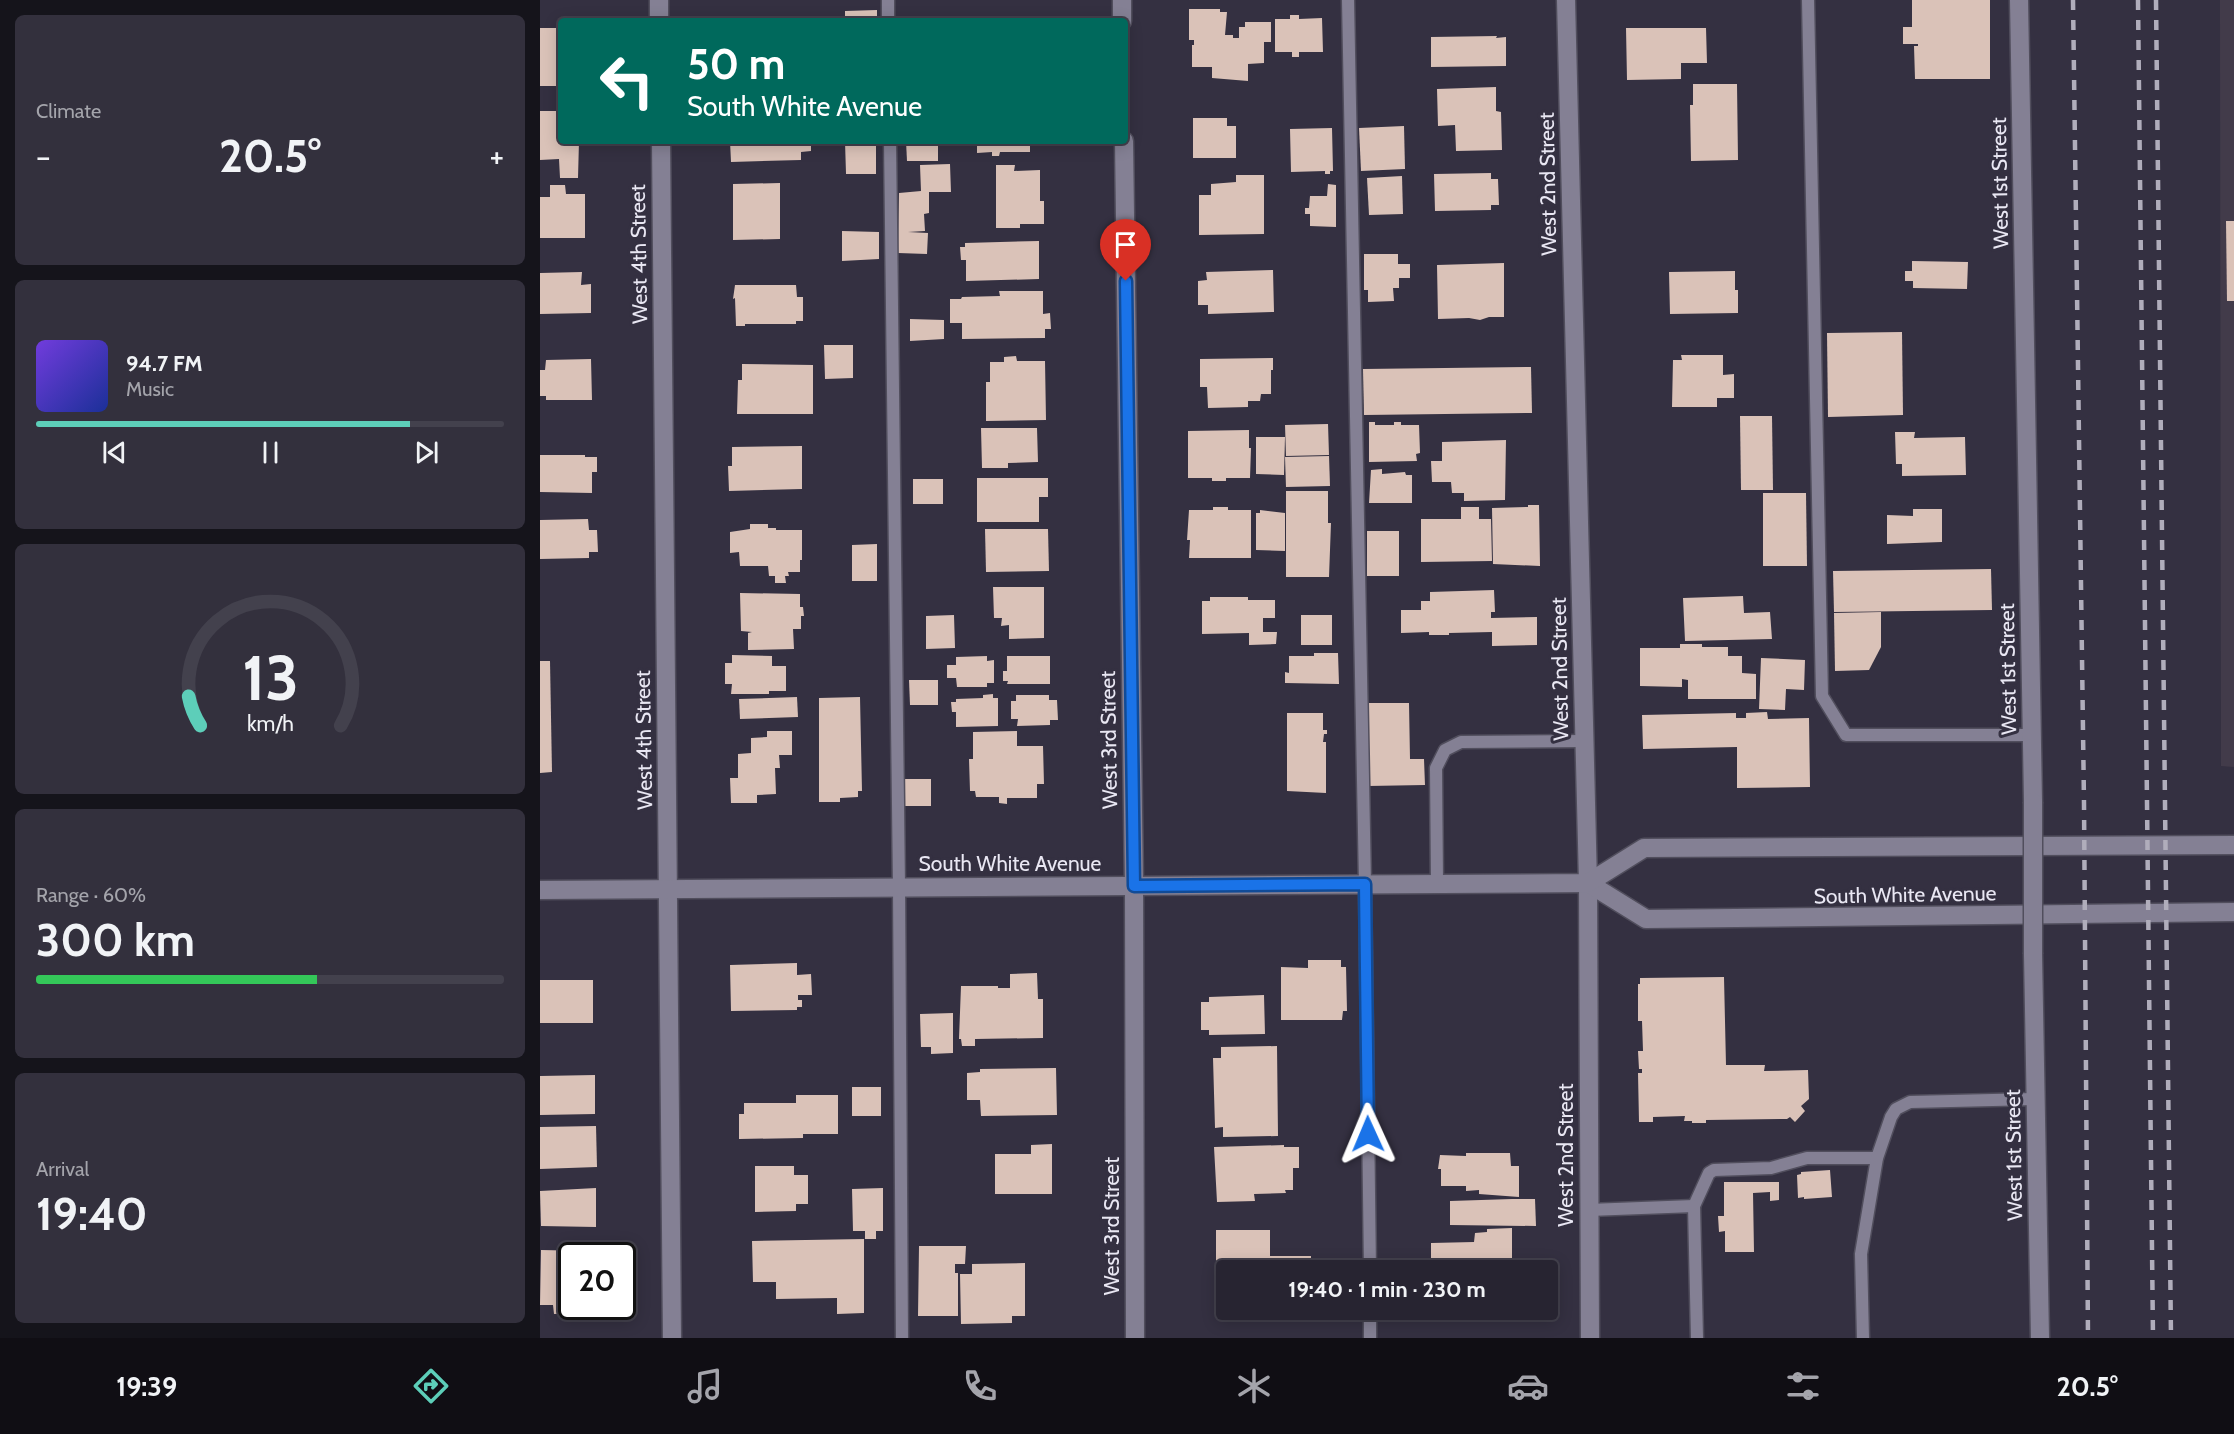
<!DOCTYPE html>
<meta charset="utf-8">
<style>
:root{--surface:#272431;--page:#33303d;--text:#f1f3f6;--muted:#a4a4ab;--line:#43414d;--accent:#5dceb9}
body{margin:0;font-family:Cabin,sans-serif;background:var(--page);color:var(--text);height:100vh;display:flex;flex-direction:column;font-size:22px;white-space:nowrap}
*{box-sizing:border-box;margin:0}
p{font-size:20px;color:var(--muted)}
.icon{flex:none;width:33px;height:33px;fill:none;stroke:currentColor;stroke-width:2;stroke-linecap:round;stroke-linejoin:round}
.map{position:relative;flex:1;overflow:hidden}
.drawer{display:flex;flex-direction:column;gap:15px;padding:15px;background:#15141b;width:540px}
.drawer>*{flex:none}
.hud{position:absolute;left:18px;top:18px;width:570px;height:126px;border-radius:6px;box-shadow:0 3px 15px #0003,0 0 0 2px var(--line);background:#00695c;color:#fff;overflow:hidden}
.speed{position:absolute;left:18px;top:1242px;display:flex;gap:12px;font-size:30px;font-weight:700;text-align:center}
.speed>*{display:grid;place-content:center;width:78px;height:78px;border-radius:50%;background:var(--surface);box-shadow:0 3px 15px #0003,0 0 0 2px var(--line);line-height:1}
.speed .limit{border:3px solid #111;border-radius:9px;background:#fff;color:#111}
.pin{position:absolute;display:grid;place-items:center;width:51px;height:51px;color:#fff;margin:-62px -26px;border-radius:50% 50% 50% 0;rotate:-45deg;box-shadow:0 0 6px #0007}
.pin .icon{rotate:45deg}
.me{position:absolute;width:66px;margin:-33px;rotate:359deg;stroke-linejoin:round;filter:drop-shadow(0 0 4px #0008)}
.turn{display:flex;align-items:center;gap:21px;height:126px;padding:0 30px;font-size:27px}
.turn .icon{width:78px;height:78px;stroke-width:2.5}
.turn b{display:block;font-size:42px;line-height:51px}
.big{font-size:45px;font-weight:700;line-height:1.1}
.drawer .widget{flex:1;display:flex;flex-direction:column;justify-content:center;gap:9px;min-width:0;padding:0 21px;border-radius:9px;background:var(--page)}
.drawer .dial{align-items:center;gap:0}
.dial svg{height:156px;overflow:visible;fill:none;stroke:var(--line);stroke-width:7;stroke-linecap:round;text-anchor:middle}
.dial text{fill:var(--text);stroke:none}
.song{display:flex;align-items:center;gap:18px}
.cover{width:72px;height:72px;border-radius:9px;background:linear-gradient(135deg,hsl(260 70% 55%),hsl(230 70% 35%))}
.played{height:6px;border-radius:3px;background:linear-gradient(90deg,var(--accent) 80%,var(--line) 80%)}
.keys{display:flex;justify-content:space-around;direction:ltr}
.heat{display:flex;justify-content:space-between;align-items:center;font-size:33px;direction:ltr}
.charge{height:9px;border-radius:4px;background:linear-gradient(90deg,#34c759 60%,var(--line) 0)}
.trip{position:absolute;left:676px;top:1260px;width:342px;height:60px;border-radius:6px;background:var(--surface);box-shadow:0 3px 15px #0003,0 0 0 2px var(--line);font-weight:700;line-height:60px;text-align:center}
.tabs{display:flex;height:96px;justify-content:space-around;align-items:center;background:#100e14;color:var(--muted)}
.tabs .icon{width:42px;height:42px}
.tabs .selected{color:var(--accent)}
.tabs b{font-size:27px;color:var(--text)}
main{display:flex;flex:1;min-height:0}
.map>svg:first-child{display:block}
.industrial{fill:#423b4a}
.building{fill:#dac2b8}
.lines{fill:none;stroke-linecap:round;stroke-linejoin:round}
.lane-casing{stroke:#514e5d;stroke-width:15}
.street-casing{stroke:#514e5d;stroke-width:21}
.secondary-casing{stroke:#514e5d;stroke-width:21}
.lane{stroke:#848094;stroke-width:12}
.street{stroke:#848094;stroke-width:18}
.secondary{stroke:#848094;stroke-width:18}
.rail{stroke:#b0adbb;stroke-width:4.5;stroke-dasharray:10 10;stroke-linecap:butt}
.street-bridge-casing{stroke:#514e5d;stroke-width:21;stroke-linecap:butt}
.street-bridge{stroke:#848094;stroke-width:18}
.route-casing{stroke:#114b97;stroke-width:15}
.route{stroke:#1a73e8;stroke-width:10}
.labels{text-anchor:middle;stroke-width:6;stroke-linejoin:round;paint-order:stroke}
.street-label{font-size:21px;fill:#e9e7f3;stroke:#343041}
</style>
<main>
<section class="drawer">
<div class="widget"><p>Climate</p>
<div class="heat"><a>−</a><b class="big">20.5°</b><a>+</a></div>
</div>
<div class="widget">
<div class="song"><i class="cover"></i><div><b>94.7 FM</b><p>Music</p></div></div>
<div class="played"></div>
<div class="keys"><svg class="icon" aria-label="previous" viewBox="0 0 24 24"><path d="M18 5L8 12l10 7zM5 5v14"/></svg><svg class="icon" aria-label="pause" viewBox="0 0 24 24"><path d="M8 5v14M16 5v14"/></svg><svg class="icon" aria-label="next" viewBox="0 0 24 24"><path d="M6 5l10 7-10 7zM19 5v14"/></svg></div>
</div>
<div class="widget dial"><svg viewBox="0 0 100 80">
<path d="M14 69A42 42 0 1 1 86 69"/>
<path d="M14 69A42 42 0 0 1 8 54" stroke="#5dceb9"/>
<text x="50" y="56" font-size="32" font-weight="700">13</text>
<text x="50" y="72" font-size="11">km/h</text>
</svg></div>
<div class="widget"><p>Range · 60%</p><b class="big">300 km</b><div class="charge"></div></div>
<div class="widget"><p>Arrival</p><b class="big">19:40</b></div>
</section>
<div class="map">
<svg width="1694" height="1338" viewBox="0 0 1694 1338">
<rect width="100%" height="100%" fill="#343041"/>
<path class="industrial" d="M1680 0H1694V767L1681 766Z"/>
<g class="building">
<path d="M1372 0H1450V79H1375L1374 46H1378V44H1363V27H1372Z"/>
<path d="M649 9H680V12H687L685 35H693V38H699V27H705V22H731V42H724V63L708 64V81L672 78V67H652V45H654V40H649Z"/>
<path d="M337 10V21H305V11Z"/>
<path d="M750 15H759V19L782 18 783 52H759V57H752V52H735V19H750Z"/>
<rect x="0" y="28" width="21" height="58"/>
<path d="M1086 28H1166L1167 63H1141V79L1087 80Z"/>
<path d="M957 36 956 38 966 37V66L891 67V37Z"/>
<path d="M1153 84H1197L1198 160 1151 161 1150 105H1153Z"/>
<path d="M956 87V111L961 112 962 150 916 151 915 125 898 126 897 89Z"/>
<path d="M0 111H21V141H39L38 178H20L19 159 0 160Z"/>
<path d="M653 118H687V126H696V158H653Z"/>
<path d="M864 126 865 169 821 171 819 128Z"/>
<path d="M792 128 793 171H790V174H785V171L751 172 750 129Z"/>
<path d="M190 141H271V151L261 152V160L191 162Z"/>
<path d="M305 141H336V174H306Z"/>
<path d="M366 141H398V161H367Z"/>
<path d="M437 141H490V152H460L459 156H452V152L437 153Z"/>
<path d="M410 164 411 192H389V213L384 214 385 231 368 232 388 233 387 254 358 253 359 193 381 191 380 165Z"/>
<path d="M456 165H475L474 171 500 170V201H504V224H480V228H456Z"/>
<path d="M951 173V179H958L959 205H951V210L895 211 894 174Z"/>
<path d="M696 175H724V234L659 235V195H671V184L696 182Z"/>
<path d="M862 176 863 214 829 215 827 178Z"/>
<path d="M240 183V239L193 240V184Z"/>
<path d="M788 184 796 185V227L770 226V214H765V208H769L770 196H787Z"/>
<path d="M10 185H25L26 194H45V238H0V197H10Z"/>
<path d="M1686 221H1694V301H1687Z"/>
<path d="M302 231 339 232V259L302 261Z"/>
<path d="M499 241V279L426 281V260H421L420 247H425V243Z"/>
<path d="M824 254H858V264H870V278H859V288H853L854 301 828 302V290H824Z"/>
<path d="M1372 261 1428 262 1427 289 1373 288V281H1365V271H1372Z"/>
<path d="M964 263V317H949L940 320 929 318 898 319 897 265Z"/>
<path d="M733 270 734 312 668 314V305H658V281L667 280 666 272Z"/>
<path d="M1195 271V290H1198V313L1130 314 1129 272Z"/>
<path d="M42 272 41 285 51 284V313L0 314V273Z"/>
<path d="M195 285H256L257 297H263V321H256V324H205V326H196L195 298 193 299Z"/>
<path d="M459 291H503V314L510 313 511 329H505V338L422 339V323H410V299H421L422 297 460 296Z"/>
<path d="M370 319 404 320V339L370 341Z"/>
<path d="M1362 332 1363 415 1288 417 1287 333Z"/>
<path d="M284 345H313V378L285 379Z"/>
<path d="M1141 355H1183V375L1194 374V398H1177V407H1132L1133 360H1142Z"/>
<path d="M476 356 477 361H505L506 420 446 421V382H450V362H464V357Z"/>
<path d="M733 358V370H731V394H721L720 401H708V407L668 408 667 387H660V359Z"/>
<path d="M51 359 52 400H6V396H0V370H5L6 360Z"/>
<path d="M202 364 273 365V414H197L198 380H202Z"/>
<path d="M991 367 992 413 824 415 823 369Z"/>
<path d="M1200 416H1232L1233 490H1201Z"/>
<path d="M829 422H835V425H854V422H861V425H879L880 453 876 454 877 461 829 462Z"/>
<path d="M788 424 789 455 746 456 745 425Z"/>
<path d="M441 428H497L498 462 468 463V468H442Z"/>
<path d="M709 430V448H711L710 478H686V481H672V478H648V431Z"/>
<path d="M1355 432H1375L1374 438 1425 437 1426 475 1362 476V464H1356Z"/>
<path d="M716 437H745L744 475 716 474Z"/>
<path d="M966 440 965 500 924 501V493H912L911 482H892L891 461H902V442Z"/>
<path d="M262 446V489L189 491 188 466H192V447Z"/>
<path d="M0 455H45V457H57V472H52V493L0 492Z"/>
<path d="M789 456 790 486 746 487 745 457Z"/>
<path d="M842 469V474L865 472 866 475H872V503H829L831 470Z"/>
<path d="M437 478H508V497H499V522H437Z"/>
<rect x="373" y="479" width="30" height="25"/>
<path d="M746 491H788V523H791L789 577H746Z"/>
<path d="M1223 493H1266L1267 566H1223Z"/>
<path d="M988 505H999L1000 566 953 564 952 508 988 507Z"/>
<path d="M673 507H688V510H711V558H649L650 540H647L649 510H673Z"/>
<path d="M921 507H939V519H951L952 561 881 562V519H921Z"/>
<path d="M1373 509H1402V542L1347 544V515L1373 516Z"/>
<path d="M720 510 745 513V551L716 550V513H720Z"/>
<path d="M48 519 49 530H57L58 552H49V558L0 559V520Z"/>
<path d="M210 524H228V528H236V530H262V560H260V572H248L249 576H245L246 583H235V576H229L228 566H200L199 552 190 553V532L210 529Z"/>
<path d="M445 529H508L509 571 446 572Z"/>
<rect x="827" y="531" width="32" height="45"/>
<path d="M337 544V581H312V545Z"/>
<path d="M1451 569 1452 610 1294 612 1293 571Z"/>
<path d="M453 587H504V638L469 639V625L461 626 462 618H454Z"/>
<path d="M954 590 955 612H951V618L997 617V645L952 646V632L909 633V635H889V632L861 633V610H881V601H890V592Z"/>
<path d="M200 593 260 594V607H263L264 616H261V629H253L254 649 208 650V633L212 632 201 631Z"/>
<path d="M1203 596 1204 613 1230 612 1232 639 1145 641 1143 598Z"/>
<path d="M670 597H708V600H735V618H723V632H737L736 644 709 645V633L662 634V601H670Z"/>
<path d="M1341 612V647L1329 670 1295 671 1294 613Z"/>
<path d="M414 615 415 648 386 649V616Z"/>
<rect x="761" y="615" width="31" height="30"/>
<path d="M1140 644H1162V647H1188V656H1202V673L1216 674V699H1148V680L1142 679V687L1100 686V648H1140Z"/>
<path d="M774 653H798L799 684 745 683V672L749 673V656H774Z"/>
<path d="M192 655 232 656V666H246V691H229V694H191L192 684H185V663H192Z"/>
<path d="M447 656V661L454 660V683H447V687H417L416 678H407V665H416V657Z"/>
<path d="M467 656H510V684H467L468 681H463V671H467Z"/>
<path d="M1221 658 1265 660 1264 690 1246 689 1245 710 1219 709Z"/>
<path d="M0 661H10L12 772 0 773Z"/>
<path d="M369 680H398V705H370Z"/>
<path d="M453 694V698H458V726L416 727V712H412L411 702H416V699L443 698V695Z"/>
<path d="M476 695H509V700H517L518 720H510V725L477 726 478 719H471V701H476Z"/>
<path d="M257 697 258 717 200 719 199 699Z"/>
<path d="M320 697 322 791H318V797L300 798V802H279V698Z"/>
<path d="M827 703H869L870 759H884L885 785 828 786Z"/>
<path d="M1227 712 1228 719 1269 718 1270 787 1197 788V747L1103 749 1102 715 1196 713V718H1206V713Z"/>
<path d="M747 713H783V730H787V734H784L783 742H786V793L747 791Z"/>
<path d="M227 731H252V755H239L240 768H235L236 794 217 795V803H191L190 778H198V754L211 753V738L227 737Z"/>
<path d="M477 731V746H503L504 784H497V798H467V804L459 803V797H436L435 791H430L429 759H433V732Z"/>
<rect x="365" y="779" width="26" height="27"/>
<path d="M768 960H801V967H806L807 1011H803L802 1020H741V967L768 968Z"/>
<path d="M257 963V975L271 974 272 995H258V1000H262V1007H257V1010L191 1011 190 965Z"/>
<path d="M497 973 498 999H503V1038L435 1039V1046H422L421 1039H419L421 986H458V988H470V974Z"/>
<path d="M1184 977 1186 1065H1225L1224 1071 1268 1070 1269 1099 1261 1106 1265 1111 1255 1122 1250 1117 1247 1119 1166 1120V1123H1152V1121H1144L1145 1116 1113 1117V1122H1099L1098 1073H1102V1069H1099L1098 1051H1103L1102 1021H1098V984H1100V978Z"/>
<rect x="0" y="980" width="53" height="43"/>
<path d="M724 995 725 1034 669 1035V1030H661V1002H669V997Z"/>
<path d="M413 1013V1053L391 1054V1047H381L380 1014Z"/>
<path d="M737 1046 738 1136 683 1137V1127L675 1128 673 1058H681V1047Z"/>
<path d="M516 1068 517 1115 441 1116 440 1100H427V1073L440 1072V1069Z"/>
<path d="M55 1075V1114L0 1115V1076Z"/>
<rect x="312" y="1087" width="29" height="29"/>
<path d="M256 1095H298V1134H263V1138L199 1139V1114H204V1103H256Z"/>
<path d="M56 1126 57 1167 0 1169V1127Z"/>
<path d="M512 1144V1194H455V1154H491V1145Z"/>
<path d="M744 1145V1147H759V1168H753V1190H745L746 1193 714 1194 715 1201 677 1202 674 1147Z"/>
<path d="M926 1153H970L971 1166H979V1197L939 1194V1190L926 1191V1186H901V1169H898L900 1155 926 1156Z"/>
<path d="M215 1166H254V1175H268V1204H256V1211L215 1212Z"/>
<path d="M1290 1170 1292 1197 1264 1199V1197L1258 1198 1257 1175 1261 1174V1172Z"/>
<path d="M1184 1182H1239V1200L1230 1201V1192L1213 1193 1214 1252H1185V1231L1179 1232 1178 1216H1184Z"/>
<path d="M56 1188V1227L1 1226 0 1191Z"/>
<path d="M343 1188V1231H336V1239H325V1231H313L312 1189Z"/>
<path d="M972 1199H995L996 1226 910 1225V1201Z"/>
<path d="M972 1228V1270H886V1265H891V1243L934 1242 935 1233 947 1232V1229Z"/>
<path d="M676 1230H730V1256H771V1270H687V1288H684L683 1267 676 1268Z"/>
<path d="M324 1239V1313L297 1314V1298L236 1299V1282H213L212 1241Z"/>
<path d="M379 1246H426L425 1264H415V1273H418V1316H378Z"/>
<path d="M1 1250 50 1251V1256H32V1306H51V1313L14 1314 13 1305H0Z"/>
<path d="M485 1263V1316H472V1323L421 1324 420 1274H432V1264Z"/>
</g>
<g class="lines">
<defs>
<g id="lane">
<path d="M348 0V21"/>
<path d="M808 0 825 884 830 1270"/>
<path d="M1268 0 1282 696 1306 735H1492"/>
<path d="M350 141 359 887 362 1338"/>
<path d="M897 883 896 768 905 750 921 742 1044 741"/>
<path d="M1154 1206 1169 1173 1174 1170 1231 1168 1267 1158H1337"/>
<path d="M1049 1210 1154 1206 1157 1338"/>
<path d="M830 1310V1338"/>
<path d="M1323 1338 1321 1254 1337 1158 1351 1117 1356 1109 1370 1102 1496 1099"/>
</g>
<g id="street">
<path d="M119 0V21"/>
<path d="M582 0V21"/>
<path d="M1026 0 1048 883 1050 1338"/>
<path d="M1479 0 1493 802"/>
<path d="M121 141 132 1338"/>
<path d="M584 141 594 886 595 1338"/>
<path d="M1493 954 1500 1338"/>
</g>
<g id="secondary">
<path d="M1048 883 1106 919 1694 912"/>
<path d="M0 890 1048 883 1104 848 1694 845"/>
</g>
</defs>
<use href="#lane" class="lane-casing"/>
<use href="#street" class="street-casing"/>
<use href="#secondary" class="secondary-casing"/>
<use href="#lane" class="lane"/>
<use href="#street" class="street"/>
<use href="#secondary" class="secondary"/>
<g class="rail">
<path d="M1533 0 1544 803 1548 1338"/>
<path d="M1598 0 1613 1338"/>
<path d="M1616 0 1631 1338"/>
</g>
<defs>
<path id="street-bridge" d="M1493 954V802"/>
</defs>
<use href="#street-bridge" class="street-bridge-casing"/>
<use href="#street-bridge" class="street-bridge"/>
</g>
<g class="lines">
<defs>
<path id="route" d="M586 281 594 886 825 884 828 1134"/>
</defs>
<use href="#route" class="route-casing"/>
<use href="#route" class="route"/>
</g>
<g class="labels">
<g class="street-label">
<text transform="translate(1460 183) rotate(-91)" y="7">West 1st Street</text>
<text transform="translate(1008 184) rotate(-91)" y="7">West 2nd Street</text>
<text transform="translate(99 254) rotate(-91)" y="7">West 4th Street</text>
<text transform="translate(1020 669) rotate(-91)" y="7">West 2nd Street</text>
<text transform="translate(1468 669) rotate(-91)" y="7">West 1st Street</text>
<text transform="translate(104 740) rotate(-91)" y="7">West 4th Street</text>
<text transform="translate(569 740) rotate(-91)" y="7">West 3rd Street</text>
<text x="470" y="871">South White Avenue</text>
<text transform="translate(1365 895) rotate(-1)" y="7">South White Avenue</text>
<text transform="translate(1026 1155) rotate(-90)" y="7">West 2nd Street</text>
<text transform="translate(1474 1155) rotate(-91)" y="7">West 1st Street</text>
<text transform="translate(572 1226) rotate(-90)" y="7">West 3rd Street</text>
</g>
</g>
</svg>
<div class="speed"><div class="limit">20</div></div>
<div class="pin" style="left:586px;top:281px;background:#d93025"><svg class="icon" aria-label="arrive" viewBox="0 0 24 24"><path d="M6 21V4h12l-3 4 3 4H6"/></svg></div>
<svg class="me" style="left:828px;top:1134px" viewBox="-20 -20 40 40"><path d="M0-17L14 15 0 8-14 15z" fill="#1a73e8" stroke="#fff" stroke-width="4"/></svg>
<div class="trip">19:40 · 1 min · 230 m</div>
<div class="hud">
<div class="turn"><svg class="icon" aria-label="left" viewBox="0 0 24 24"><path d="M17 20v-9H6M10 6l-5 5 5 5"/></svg><div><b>50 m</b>South White Avenue</div></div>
</div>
</div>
</main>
<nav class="tabs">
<b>19:39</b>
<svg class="icon selected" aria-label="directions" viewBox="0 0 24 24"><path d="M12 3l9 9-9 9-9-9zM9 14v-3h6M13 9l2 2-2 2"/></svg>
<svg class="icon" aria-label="music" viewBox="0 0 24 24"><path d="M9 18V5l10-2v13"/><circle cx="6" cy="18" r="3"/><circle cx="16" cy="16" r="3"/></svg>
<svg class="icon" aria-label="phone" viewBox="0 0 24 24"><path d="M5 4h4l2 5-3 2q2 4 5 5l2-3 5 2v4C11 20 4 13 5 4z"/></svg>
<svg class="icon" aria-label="climate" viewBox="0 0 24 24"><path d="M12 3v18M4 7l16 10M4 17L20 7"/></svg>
<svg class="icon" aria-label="car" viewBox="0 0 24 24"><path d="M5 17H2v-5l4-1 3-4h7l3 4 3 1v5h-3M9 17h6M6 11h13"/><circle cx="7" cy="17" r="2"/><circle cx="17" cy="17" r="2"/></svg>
<svg class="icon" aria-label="filters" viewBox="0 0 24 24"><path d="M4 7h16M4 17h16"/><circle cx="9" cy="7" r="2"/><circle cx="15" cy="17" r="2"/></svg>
<b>20.5°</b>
</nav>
